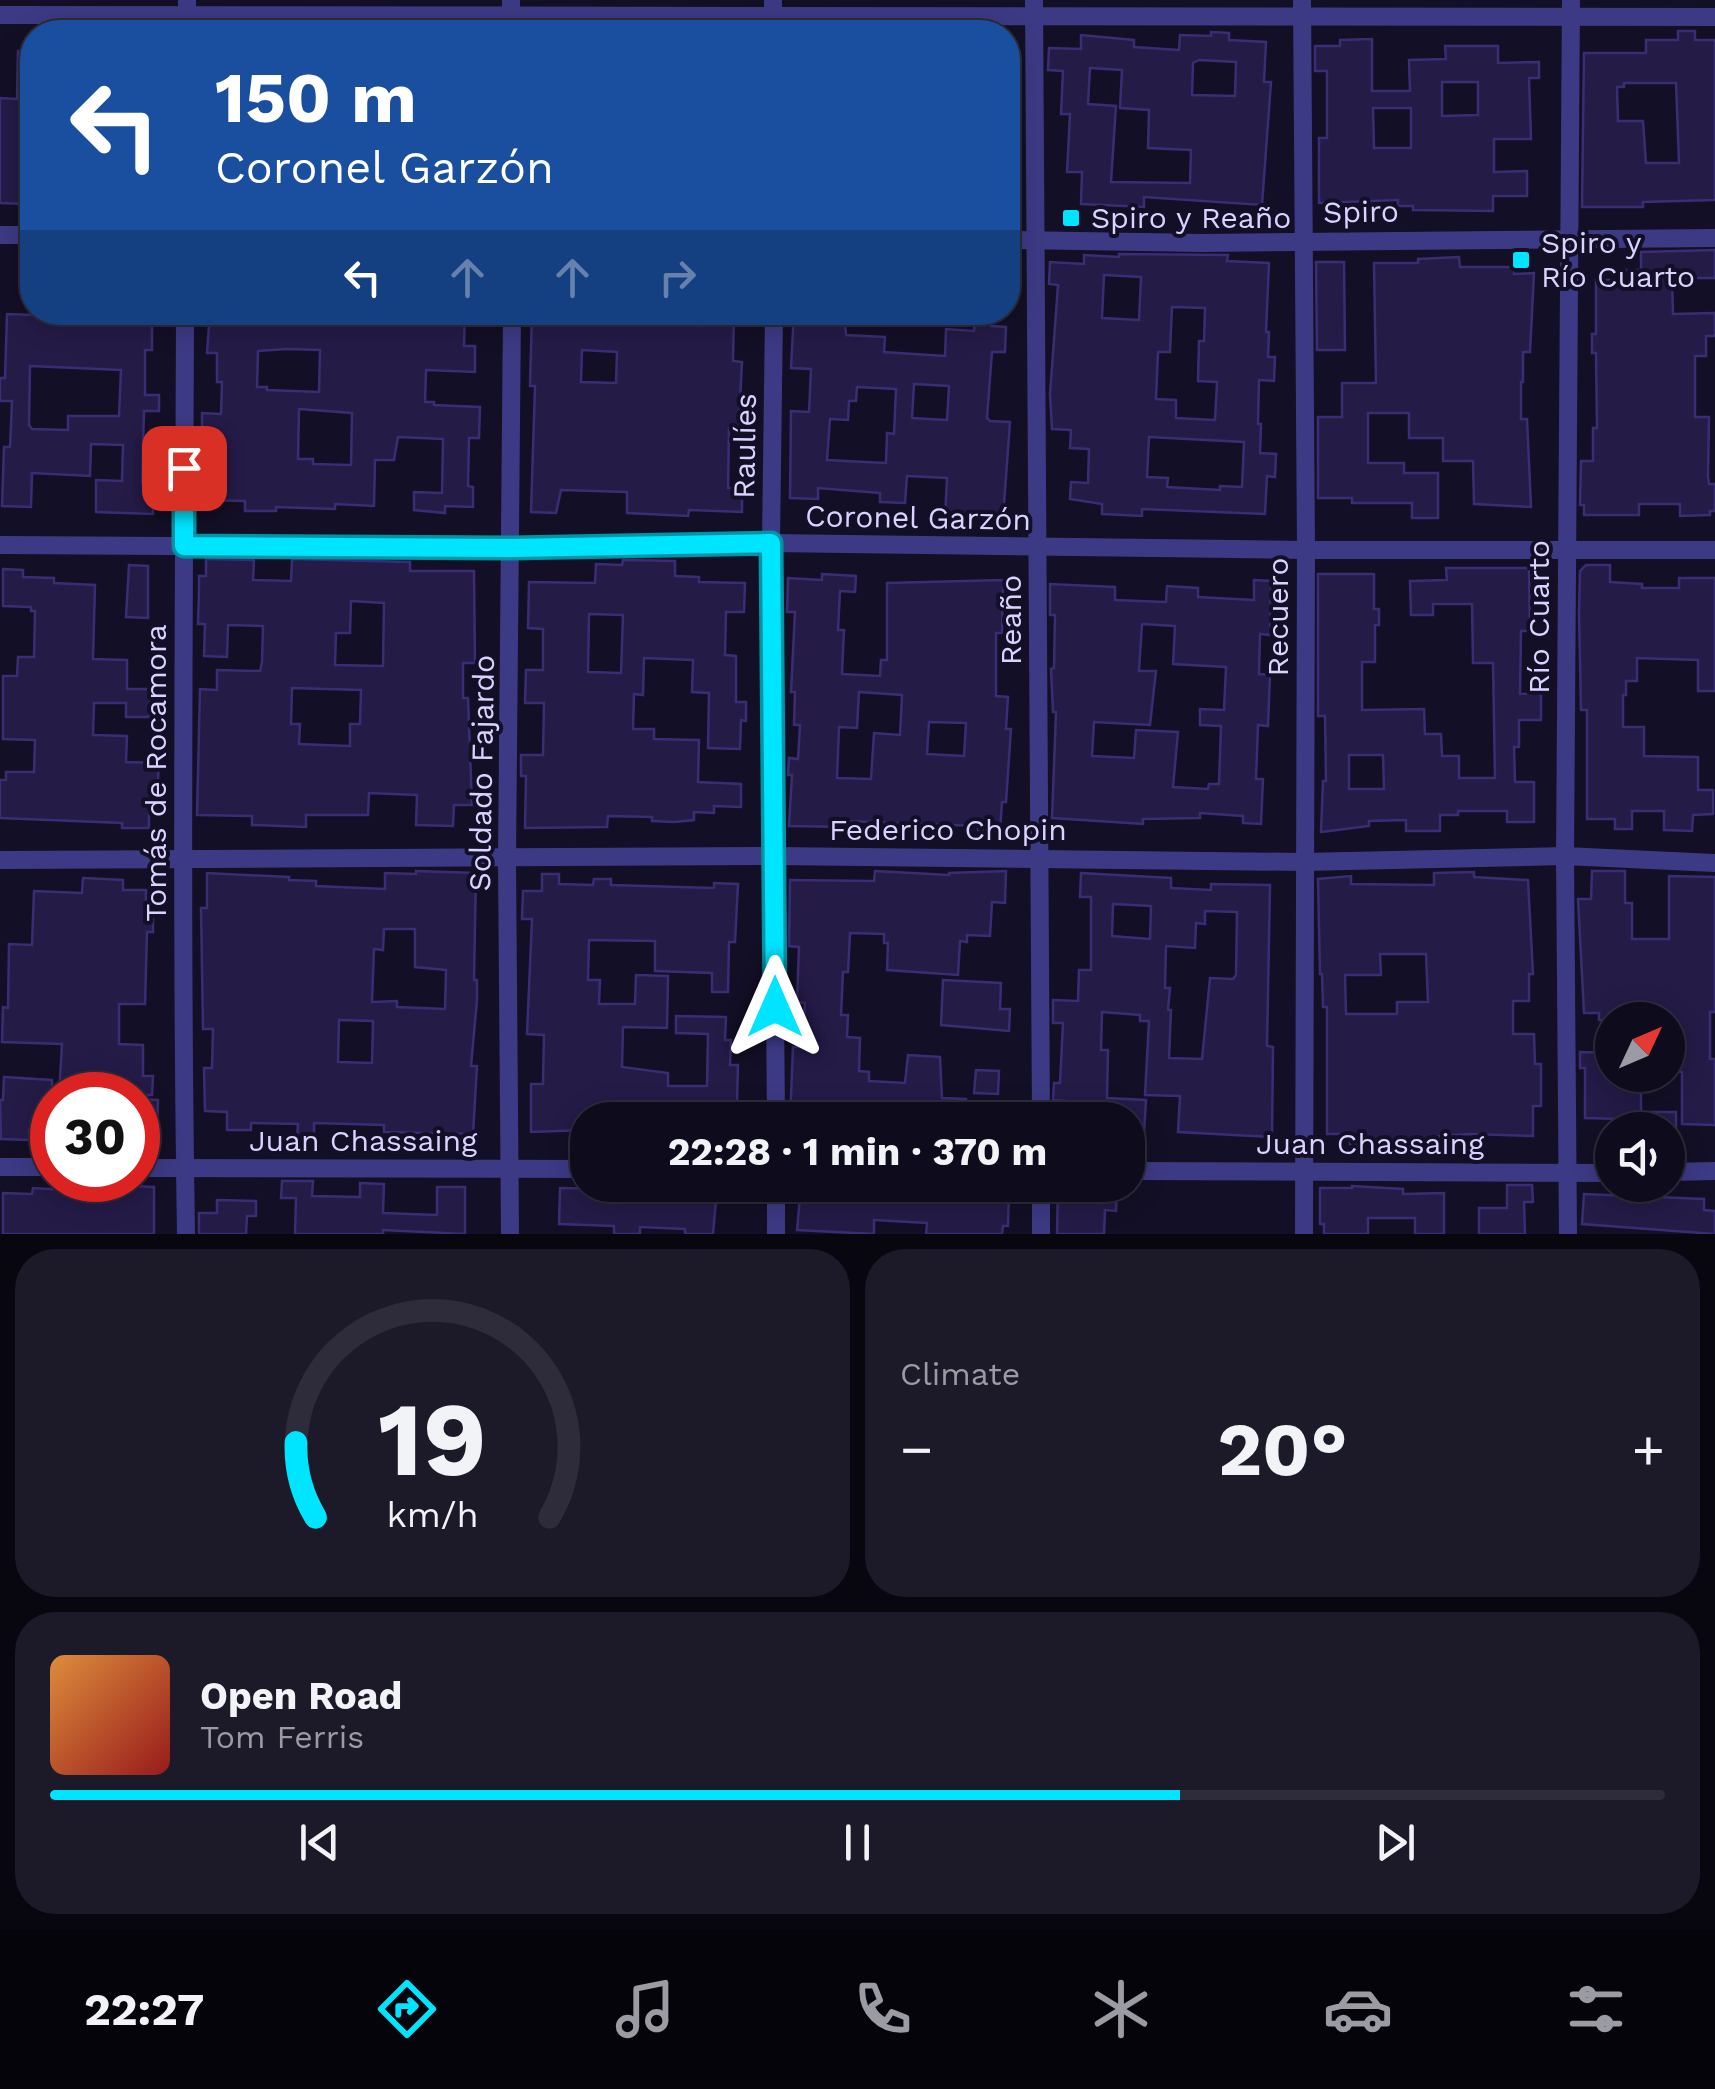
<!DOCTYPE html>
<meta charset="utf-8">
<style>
:root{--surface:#0e0b1c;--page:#1c1929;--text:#f1f3f6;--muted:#9b9ba3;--line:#2e2b3b;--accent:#00e5ff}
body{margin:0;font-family:"Work Sans",sans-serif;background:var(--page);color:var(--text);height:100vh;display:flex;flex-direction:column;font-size:38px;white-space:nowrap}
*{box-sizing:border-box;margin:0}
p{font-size:32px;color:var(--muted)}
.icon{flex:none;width:55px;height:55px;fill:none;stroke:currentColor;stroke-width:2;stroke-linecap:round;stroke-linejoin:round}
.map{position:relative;height:1234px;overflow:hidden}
.panel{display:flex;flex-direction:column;gap:15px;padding:15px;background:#08060f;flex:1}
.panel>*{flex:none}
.top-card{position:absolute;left:20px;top:20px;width:1000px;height:305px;border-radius:40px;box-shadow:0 5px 25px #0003,0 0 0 2px var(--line);background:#1a4fa0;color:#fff;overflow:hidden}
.needle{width:65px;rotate:46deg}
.tools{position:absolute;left:1595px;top:1002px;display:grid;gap:20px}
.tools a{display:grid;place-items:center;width:90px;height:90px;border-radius:50%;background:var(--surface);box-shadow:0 5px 25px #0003,0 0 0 2px var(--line);font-size:50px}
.speed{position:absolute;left:30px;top:1072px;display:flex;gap:20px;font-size:50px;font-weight:700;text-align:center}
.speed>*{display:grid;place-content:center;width:130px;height:130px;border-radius:50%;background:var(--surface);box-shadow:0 5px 25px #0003,0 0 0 2px var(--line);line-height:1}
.speed .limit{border:15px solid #d22;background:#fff;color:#111}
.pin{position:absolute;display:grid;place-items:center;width:85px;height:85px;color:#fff;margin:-42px;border-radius:20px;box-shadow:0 5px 15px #0006}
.me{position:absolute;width:110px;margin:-55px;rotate:0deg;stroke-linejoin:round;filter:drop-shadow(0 0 8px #0008)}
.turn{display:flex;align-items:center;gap:35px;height:210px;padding:0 30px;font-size:45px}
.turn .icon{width:130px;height:130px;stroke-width:2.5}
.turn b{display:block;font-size:70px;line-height:85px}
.lanes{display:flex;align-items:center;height:95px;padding:0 30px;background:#0003;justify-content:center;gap:50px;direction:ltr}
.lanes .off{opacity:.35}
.big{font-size:75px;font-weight:700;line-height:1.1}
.panel .card{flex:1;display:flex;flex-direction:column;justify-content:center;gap:15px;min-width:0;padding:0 35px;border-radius:40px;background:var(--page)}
.panel .dial{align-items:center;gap:0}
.dial svg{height:260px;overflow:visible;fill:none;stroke:var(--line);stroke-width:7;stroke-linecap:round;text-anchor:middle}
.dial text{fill:var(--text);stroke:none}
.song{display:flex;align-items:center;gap:30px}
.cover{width:120px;height:120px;border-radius:15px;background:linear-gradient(135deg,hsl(30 70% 55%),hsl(0 70% 35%))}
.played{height:10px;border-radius:5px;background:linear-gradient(90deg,var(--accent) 70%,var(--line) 70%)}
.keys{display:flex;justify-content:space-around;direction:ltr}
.heat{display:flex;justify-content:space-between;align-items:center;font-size:55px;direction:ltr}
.panel .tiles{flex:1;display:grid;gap:15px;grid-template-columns:1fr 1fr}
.card:last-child{grid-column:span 2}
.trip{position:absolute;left:570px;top:1102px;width:575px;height:100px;border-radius:40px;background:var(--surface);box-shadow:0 5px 25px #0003,0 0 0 2px var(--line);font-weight:700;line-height:100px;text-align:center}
.tabs{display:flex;height:160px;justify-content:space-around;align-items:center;background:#06040b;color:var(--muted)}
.tabs .icon{width:70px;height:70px}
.tabs .on{color:var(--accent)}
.tabs b{font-size:45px;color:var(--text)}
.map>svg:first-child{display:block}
.building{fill:#241b47;stroke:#3b2d73;stroke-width:2.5;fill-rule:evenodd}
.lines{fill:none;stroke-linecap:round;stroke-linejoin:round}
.street{stroke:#3d3a85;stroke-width:18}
.route-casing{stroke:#0095a6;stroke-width:25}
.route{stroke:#00e5ff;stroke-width:18}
.poi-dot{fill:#00e5ff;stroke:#130f26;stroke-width:4}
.labels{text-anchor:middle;stroke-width:8;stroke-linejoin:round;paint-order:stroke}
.street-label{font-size:30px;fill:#d9d4ff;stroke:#130f26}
.poi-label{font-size:30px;fill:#d9d4ff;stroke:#130f26;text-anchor:start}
</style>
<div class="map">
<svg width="1715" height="1234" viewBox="0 0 1715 1234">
<rect width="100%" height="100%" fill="#130f26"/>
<g class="building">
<path d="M1678 31H1695V40H1715V200L1643 202V207H1582L1584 53H1646V40H1678ZM1624 83H1676L1679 163H1646L1643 121H1618L1617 87H1624Z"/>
<path d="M1211 32 1229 33V40L1266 42 1264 82H1271L1262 205 1144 197V207L1081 204 1082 172H1067L1070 114H1061L1063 71 1048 70 1049 48 1081 49V35L1134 40V47L1179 50 1180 35 1211 36ZM1199 60 1236 62 1235 96 1192 95 1193 63ZM1090 68 1122 70 1120 108 1149 110 1148 148 1191 150 1190 183 1111 182 1116 106 1088 104Z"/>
<path d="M1372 39V91H1410L1409 60 1446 59 1445 46H1498V63L1539 62V78H1529L1531 139H1494V172L1527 171V196H1493V211L1413 210V206H1398V200L1319 203V138H1327V71H1315V46H1340V40ZM1442 82H1478V115L1442 116ZM1373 108H1411V148H1374Z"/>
<path d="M18 51H32L27 204 0 203V98L17 99Z"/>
<path d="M1715 250V278H1672L1673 314 1715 313V336H1706V356H1695V417H1709L1708 477 1709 484H1715V511H1710V515L1680 516V504H1639V515H1584V505H1580L1581 461H1593V428H1597L1596 353H1592V334H1596V280H1619V270H1641V252Z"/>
<path d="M1119 254 1228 255 1227 261 1269 263 1266 332H1269L1268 357H1275L1274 381 1259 380 1258 424H1261L1260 453 1276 454 1275 477 1267 476 1265 514 1142 509V516L1102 514V504L1070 499 1071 482 1088 483 1089 449 1070 448 1071 430 1052 429 1050 394 1058 285 1049 284 1050 262 1084 264V255L1119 257ZM1104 275 1141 277 1139 320 1102 318ZM1172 307 1205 308 1204 341H1199L1198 381 1217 382 1215 420 1176 418V400L1156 399 1158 352H1170ZM1149 437 1244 442 1242 487 1220 486V490L1167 487 1168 478 1147 477Z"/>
<path d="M1459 257 1460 267H1514V274L1534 273 1530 352H1523V382H1521V419H1527L1531 507 1474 504 1473 461H1443V438H1409V413H1368V463H1404V473H1438V518H1412V503H1352V498H1318V417H1342V383H1376L1374 263H1418V259Z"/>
<path d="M1316 262H1344L1345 350H1317Z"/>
<path d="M35 312H152V350H145V395H159V411H144L142 482H154L153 514 96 512V480L122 481 123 445 91 444 90 476 32 473 31 507 2 506 4 447H10L12 401H0V378H5L7 314 35 315ZM30 366 121 370 119 416H68V430L32 429 29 425Z"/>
<path d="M210 312 357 318V312H410L409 319 446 320V312H465L464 346H475V372L426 370 425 402H434V405L480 407 479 438H469L468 486 473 487V507L445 506V513L414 510V492L442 493 443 439 398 437 394 460H375L374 506 335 504V509L276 507V511H245V501L203 500V480H210L212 431 202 430V413L221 414 222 382H217V353H207ZM287 349 320 350 319 392 267 390V387H257L258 351ZM299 409 352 413 351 465 313 464V459H298Z"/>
<path d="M532 312H607L647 316V324L700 326V318L713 319V312H734L733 361 742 362 741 381 739 428H729L728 488H742V512L689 510 688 516 627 513V492L561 490 556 513 531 512 535 386H530ZM582 350 617 352 616 383 581 382Z"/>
<path d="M794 312H844L846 335 885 337 884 352 945 356 946 329 974 331 975 312H991V326L1006 327 1005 352H992L987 418 990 421 1010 422 1003 518 945 517 947 478 907 476 905 503 880 502V493L818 488V499L790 498 791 411 809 412 811 369 791 368ZM914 384 949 386 947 420 912 418ZM857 387 896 389 894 434 887 433 886 463 827 460 830 419 848 420 849 401H856Z"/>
<path d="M206 559 254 560 253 580 291 581 292 559 410 562V571H474L475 663H463V698H468L472 805H454L453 826 416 825 417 795 369 793 368 815H306V827L252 825V816L197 815 200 689 217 690V670L260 671 262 662 263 626 228 625 227 657 204 656 205 624H198L199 592V576H206ZM351 601 384 603 383 666 335 665 336 633H350ZM292 688 361 690 360 724H350V746L299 744 300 724H291Z"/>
<path d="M623 560 675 561V576L699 577V582L745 583 744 612H726L725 655 736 656V702H746V721L741 720 740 749 708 748 709 693 692 692 693 660 644 658 643 695 634 694 633 729H654V739L699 740 698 782 741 784V807L714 806V813L694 812V820L674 822 652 821V817L608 816 607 827 525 828 526 776H521V755H543L544 703H525L526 670H543V629L528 628 529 582 595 583 596 564 622 565ZM589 614 623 615 621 673 588 672Z"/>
<path d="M129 565 148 566V618L126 617Z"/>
<path d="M1586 565H1610V582L1642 584V588H1679V578H1715V691H1698V660L1637 658V681H1626V695H1623V727H1644V756L1698 757V790H1713V814L1693 815 1692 831 1664 830V811H1632V829H1615V819H1587V710H1581L1579 613 1580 571Z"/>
<path d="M1446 568H1529L1530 631H1521L1520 694 1541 693V720H1519V747H1514L1515 782H1534V822H1507V811H1458V815H1440V831H1406V820L1369 821V826L1321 832 1323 781H1326L1325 716H1318V574H1374V609H1379V625H1375V662H1362V710L1424 709 1425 734H1441L1442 756H1459V778H1495L1493 663H1473L1472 604H1433V615H1411L1410 581 1447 580ZM1349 755H1383L1384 789H1349Z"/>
<path d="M3 569 23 570V577L54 578V583L95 585 93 659 127 660V689H150L149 717H126V703H94L93 735 127 736 126 762 159 763 156 811 149 810V828H122V823L0 818V780H6V772H34L35 740 3 739V676H17L18 657H34L35 611H31V607L3 606Z"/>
<path d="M822 574 856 576 855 592 840 591 838 630H844L842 674 880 676 881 660H887V583L1003 580 1002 633H996V696L1008 697 1006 729H1011L1006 802H1002L1000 831 978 830V826L845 821 844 827 789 826 792 775H788L789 758 798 759 800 725H794L795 692H791L795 612H787L788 578 822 580ZM859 692 902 695 900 735 874 733 871 779 837 778 839 727 857 728ZM929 722 966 723 964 756 927 754Z"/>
<path d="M1254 580 1271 581 1270 635 1260 634 1259 674 1270 675 1268 726 1258 725 1256 779H1263L1261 824 1243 823V816L1200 813V818L1143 819V824L1052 818 1056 712H1053L1051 669 1054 668 1055 615H1050V584L1115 587V600L1166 602 1167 586 1198 588V597L1254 600ZM1142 624 1175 626 1173 664 1226 667 1224 710 1200 709V725L1221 726 1219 784H1209L1208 789 1173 787 1178 732 1136 730 1134 758 1092 756 1094 722 1150 725 1156 671H1139Z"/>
<path d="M416 871 476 873 474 980H477V1000L471 1066H477L473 1134 384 1132V1125L314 1123V1138H297L298 1124 251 1123V1130H227V1112L205 1111 204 1068H212L213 1029H203L201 908H207V873L289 877V880L316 881V886L385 889V873L416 874ZM384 929H415V967L446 970 445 1009 397 1007V1001L372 1002 374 949 383 950ZM339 1020 373 1021 372 1063 338 1062Z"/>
<path d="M875 871 949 875V873L1006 871 1005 903 992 902 990 936 967 935V942L960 941 958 975 887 970 888 943H884V934L850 933 848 972H843L841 1015H848L847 1037 860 1038 859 1071 869 1072V1081L905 1083 908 1055 940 1057 942 1098 966 1099V1120H790L793 1047H802L805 1003 797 1002 799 947 789 946 790 880 874 881Z"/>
<path d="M1592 871H1625V903H1632V939H1669V876L1715 877V1012H1710V1059H1715V1125L1682 1124V1072L1668 1070V1020H1599V1013H1584L1578 899H1591Z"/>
<path d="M1474 872V877L1528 880 1533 974H1529V1001H1513V1034H1534L1535 1064H1541V1106H1533V1136L1470 1134 1439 1136V1140L1366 1139V1144H1350V1134H1327V1007H1323L1322 974H1320L1318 879 1351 876V884L1434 885V873ZM1380 954H1426L1428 1002H1397V1014H1346L1345 975H1381Z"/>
<path d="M1081 873 1171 878V888L1211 890V884L1270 885 1267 1046 1273 1047 1272 1137 1178 1132 1180 1096 1145 1095 1149 1021H1140V1015L1102 1012 1101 1050H1108L1107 1098 1146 1100 1144 1133 1128 1132V1120H1076L1077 1102 1053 1100 1054 1083H1060L1063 1023H1053V1000L1078 1001 1079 970H1091V897H1080ZM1113 904 1151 906 1150 939 1112 936ZM1205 911 1237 912 1236 975 1233 979 1210 978 1202 1059 1169 1058 1171 1010H1168L1170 988H1165L1166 946 1195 948 1196 923 1205 924Z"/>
<path d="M542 874H559V884L593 885 594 879H611V885L714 888V883L738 884 735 942H729L728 992H712V973L655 971V941L589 940 588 980H600L599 1004H635L636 975 668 976 667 1028 623 1027 622 1067 668 1073V1086H707L708 1034 676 1033V1016L726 1017 725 1040H731L730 1065H738L737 1102H741V1120H588V1130L531 1132V1084H543L544 1035 527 1034 532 919H522L523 891H542Z"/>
<path d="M83 878 123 880V890H146V911L153 912V932H147L145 1004H119V1044L143 1045V1076H153L152 1095H59L62 1044 2 1042 3 1007 8 1008 9 944 32 945 34 891 82 893Z"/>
<path d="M943 980 1001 983 1000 1009H1010L1009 1031 941 1025Z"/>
<path d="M1580 1052 1612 1053V1075H1641V1112H1676V1130H1624V1119L1585 1118V1068H1580Z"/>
<path d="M976 1070 999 1071 998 1094 974 1093Z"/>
<path d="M4 1077 52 1080V1131L29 1130V1140L1 1139 0 1100H3Z"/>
<path d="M138 1099 158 1100 157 1135H138Z"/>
<path d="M282 1181H313L312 1196 360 1197V1183L384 1184 383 1213 437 1215V1187H465V1234L383 1230V1234H295L296 1198H281Z"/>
<path d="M65 1183 154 1187V1234H3V1193L32 1194 33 1188 65 1190Z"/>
<path d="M622 1185 659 1186V1192L691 1193V1188L717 1189 713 1234H685V1229L640 1227V1234H614V1226L559 1224 560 1188 622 1189Z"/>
<path d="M801 1185H824L823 1191 856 1192V1185H884L907 1187 906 1193 945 1195V1186L1009 1187 1008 1226H1003L1002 1234H926L927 1223 874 1220V1234L797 1230Z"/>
<path d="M1507 1185H1532L1533 1202H1524L1525 1234H1479V1208H1507Z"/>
<path d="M1058 1186 1117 1188 1116 1211 1105 1210 1104 1234H1057Z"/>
<path d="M1352 1186 1403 1189V1194L1444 1193V1234H1415V1218H1368V1234H1324V1224H1320V1188H1352Z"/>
<path d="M1584 1194 1704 1199V1210L1715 1211V1234L1582 1224Z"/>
<path d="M217 1200 256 1201V1216H247L246 1234H199V1213H217Z"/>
</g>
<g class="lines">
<g class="street">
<path d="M187 0V32"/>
<path d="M511 0V32"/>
<path d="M773 0V32"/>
<path d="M1034 0 1041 1120"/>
<path d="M1302 0 1306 550 1304 1234"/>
<path d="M0 15 1715 17"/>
<path d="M0 235H32"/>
<path d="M1008 240 1202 243 1715 238"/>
<path d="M185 312C184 620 181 927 186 1234"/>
<path d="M774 312 771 543 776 1120"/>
<path d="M0 545 512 548 771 543 1306 550H1715"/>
<path d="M0 860 774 856 1304 862 1565 856 1715 863"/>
<path d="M0 1167H52"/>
<path d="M138 1168 588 1169"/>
<path d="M1128 1171 1612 1173"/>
<path d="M1668 1172 1715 1171"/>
<path d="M776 1185V1234"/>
<path d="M510 1234 507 859 512 312"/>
<path d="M1041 1234V1185"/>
<path d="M1568 1234 1565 856 1571 0"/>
</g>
</g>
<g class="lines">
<defs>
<path id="route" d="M184 468V546L512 548 771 543 775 1007"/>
</defs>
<use href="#route" class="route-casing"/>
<use href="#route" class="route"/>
</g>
<g class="poi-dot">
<rect x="1061" y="208" width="20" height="20" rx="5"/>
<rect x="1511" y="250" width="20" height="20" rx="5"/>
</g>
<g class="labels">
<g class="street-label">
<text transform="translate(1361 212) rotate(-1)" y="10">Spiro</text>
<text transform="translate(745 446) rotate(-89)" y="10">Raulíes</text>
<text transform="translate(918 518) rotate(1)" y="10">Coronel Garzón</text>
<text transform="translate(1278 617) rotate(-90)" y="10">Recuero</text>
<text transform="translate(1539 617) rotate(-90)" y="10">Río Cuarto</text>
<text transform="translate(1011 620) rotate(-90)" y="10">Reaño</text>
<text transform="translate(156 773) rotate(-90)" y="10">Tomás de Rocamora</text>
<text transform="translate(482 773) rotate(-89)" y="10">Soldado Fajardo</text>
<text x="948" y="840">Federico Chopin</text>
<text x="363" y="1151">Juan Chassaing</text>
<text x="1370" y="1154">Juan Chassaing</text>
</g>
<g class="poi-label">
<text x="1091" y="228">Spiro y Reaño</text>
<text x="1541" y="253">Spiro y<tspan x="1541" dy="34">Río Cuarto</tspan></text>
</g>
</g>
</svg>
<div class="tools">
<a><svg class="needle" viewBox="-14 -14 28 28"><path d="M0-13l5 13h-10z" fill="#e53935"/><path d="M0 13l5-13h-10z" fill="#9b9ba3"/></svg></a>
<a><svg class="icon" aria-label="sound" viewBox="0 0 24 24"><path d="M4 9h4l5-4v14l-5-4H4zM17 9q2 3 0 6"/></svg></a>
</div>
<div class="speed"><div class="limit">30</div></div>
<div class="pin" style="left:184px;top:468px;background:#d93025"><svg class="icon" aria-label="arrive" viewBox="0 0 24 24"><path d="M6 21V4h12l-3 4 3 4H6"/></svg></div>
<svg class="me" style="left:775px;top:1007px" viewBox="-20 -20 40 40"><path d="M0-17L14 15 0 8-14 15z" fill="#00e5ff" stroke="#fff" stroke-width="4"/></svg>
<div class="trip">22:28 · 1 min · 370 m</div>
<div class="top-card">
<div class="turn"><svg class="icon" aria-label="left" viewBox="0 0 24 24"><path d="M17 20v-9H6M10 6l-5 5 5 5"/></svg><div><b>150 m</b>Coronel Garzón</div></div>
<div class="lanes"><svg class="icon" aria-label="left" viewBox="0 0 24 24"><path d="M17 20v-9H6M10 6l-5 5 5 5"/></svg><svg class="icon off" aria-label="ahead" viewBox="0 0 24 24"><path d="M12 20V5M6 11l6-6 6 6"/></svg><svg class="icon off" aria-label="ahead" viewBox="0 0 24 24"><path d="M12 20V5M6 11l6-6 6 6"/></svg><svg class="icon off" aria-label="right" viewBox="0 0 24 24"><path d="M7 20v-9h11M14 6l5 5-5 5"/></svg></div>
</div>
</div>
<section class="panel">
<div class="tiles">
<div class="card dial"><svg viewBox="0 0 100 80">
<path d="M14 69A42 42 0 1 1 86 69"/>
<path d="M14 69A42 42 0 0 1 8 46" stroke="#00e5ff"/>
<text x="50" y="56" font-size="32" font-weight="700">19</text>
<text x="50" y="72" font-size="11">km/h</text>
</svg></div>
<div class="card"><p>Climate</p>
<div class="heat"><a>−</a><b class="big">20°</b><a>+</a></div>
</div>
<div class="card">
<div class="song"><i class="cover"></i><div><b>Open Road</b><p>Tom Ferris</p></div></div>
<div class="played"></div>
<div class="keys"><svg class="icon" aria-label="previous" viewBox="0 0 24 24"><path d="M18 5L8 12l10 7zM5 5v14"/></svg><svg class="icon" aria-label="pause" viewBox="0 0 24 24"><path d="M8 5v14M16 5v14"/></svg><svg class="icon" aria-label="next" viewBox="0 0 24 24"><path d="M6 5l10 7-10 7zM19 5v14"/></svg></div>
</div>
</div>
</section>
<nav class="tabs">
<b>22:27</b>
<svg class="icon on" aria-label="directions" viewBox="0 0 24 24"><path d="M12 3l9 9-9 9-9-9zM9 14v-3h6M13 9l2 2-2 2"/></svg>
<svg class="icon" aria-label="music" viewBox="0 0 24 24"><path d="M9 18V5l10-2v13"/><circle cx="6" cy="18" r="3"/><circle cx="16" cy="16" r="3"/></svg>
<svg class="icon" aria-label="phone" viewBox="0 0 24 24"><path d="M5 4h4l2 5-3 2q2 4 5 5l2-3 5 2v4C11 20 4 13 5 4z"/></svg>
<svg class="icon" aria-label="climate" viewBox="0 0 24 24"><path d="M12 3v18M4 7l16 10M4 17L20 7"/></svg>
<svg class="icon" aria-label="car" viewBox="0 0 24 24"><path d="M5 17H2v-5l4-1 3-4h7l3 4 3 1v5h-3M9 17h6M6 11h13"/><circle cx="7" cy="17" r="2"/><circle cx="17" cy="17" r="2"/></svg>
<svg class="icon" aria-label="filters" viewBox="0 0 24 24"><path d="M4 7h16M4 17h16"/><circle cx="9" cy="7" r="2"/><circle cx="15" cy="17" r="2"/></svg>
</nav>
